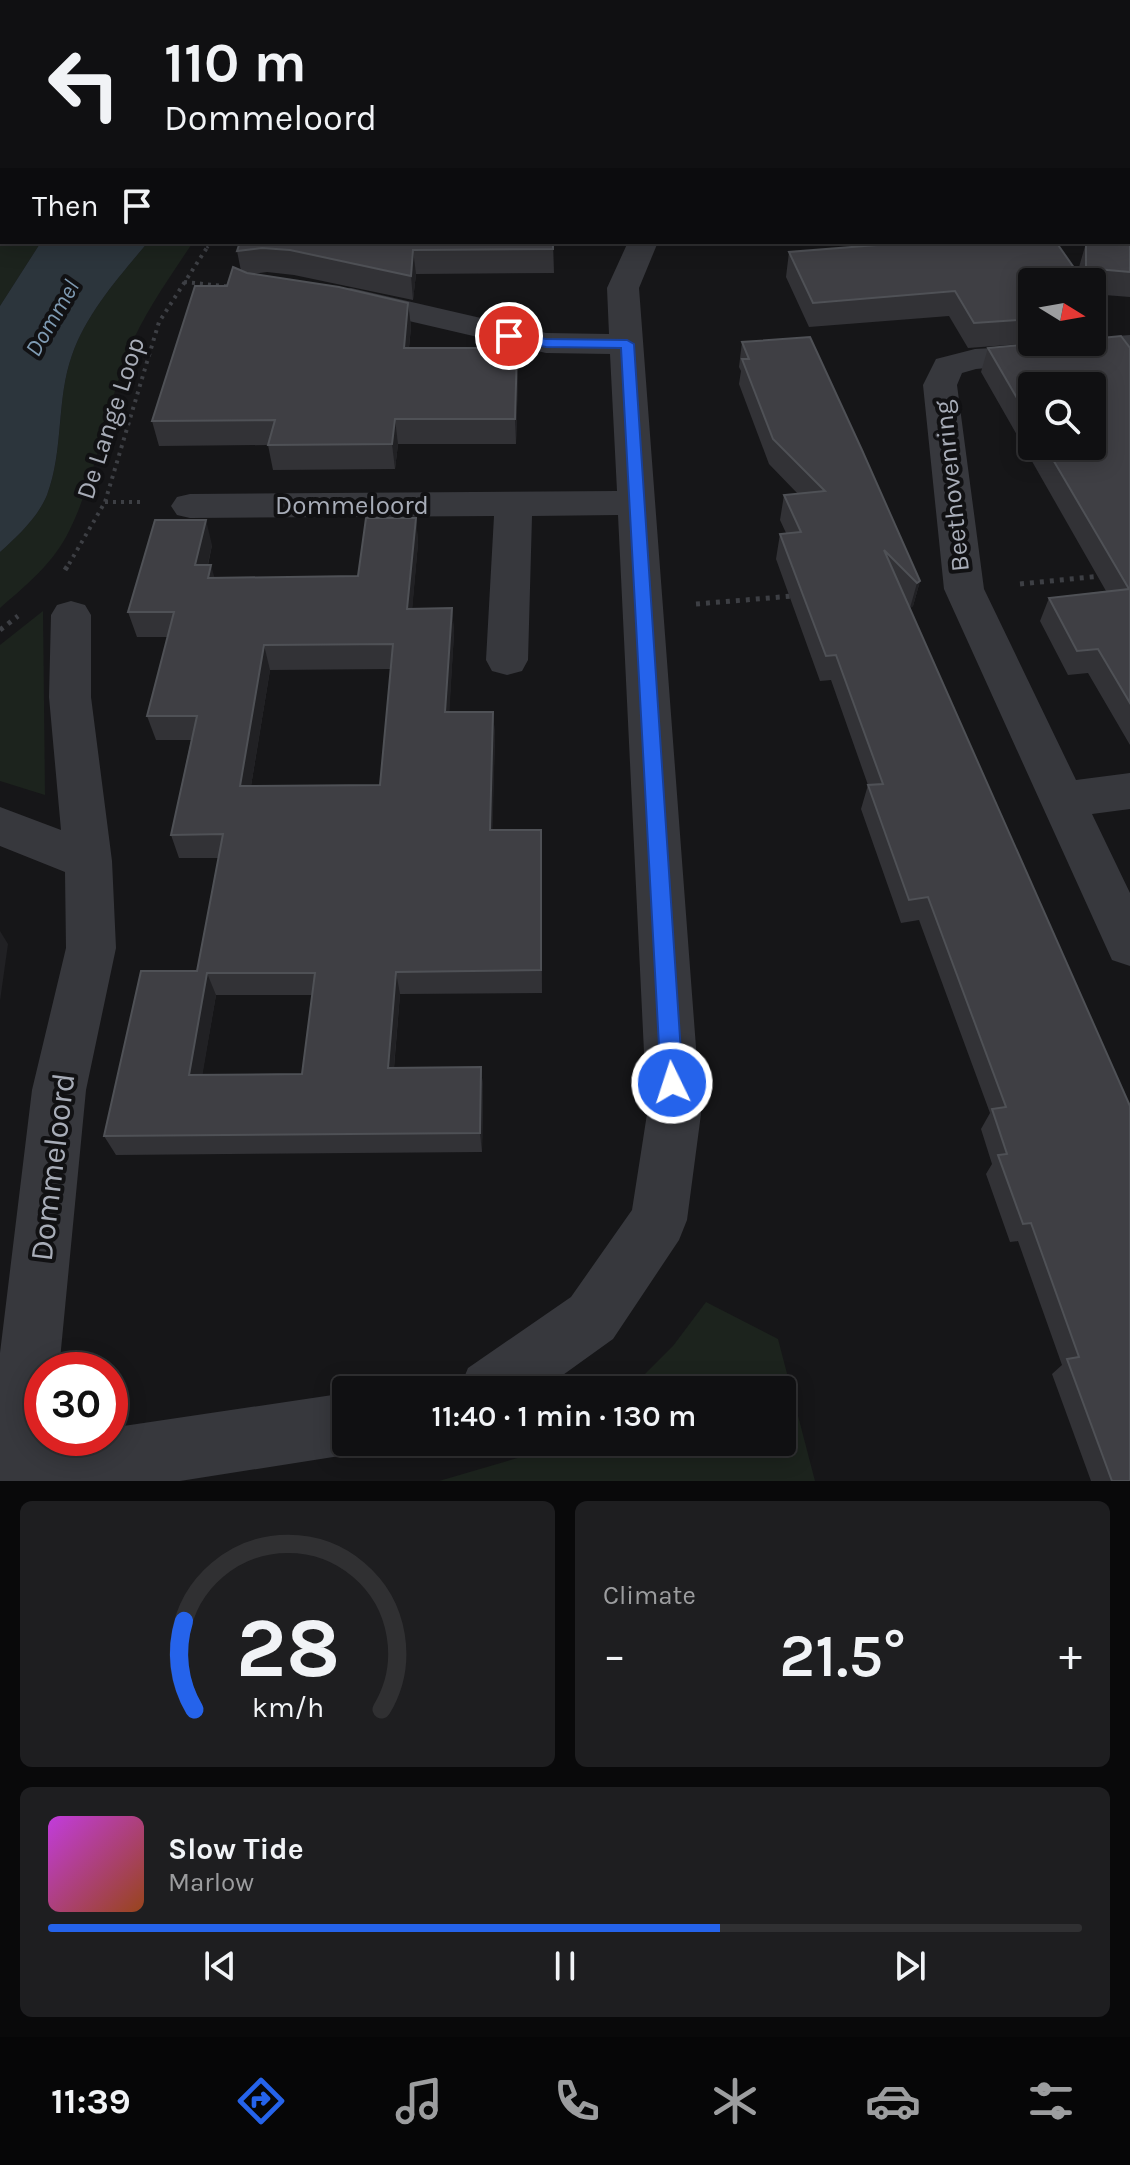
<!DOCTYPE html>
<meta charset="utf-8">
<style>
:root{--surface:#101012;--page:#1e1e20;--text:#f1f3f6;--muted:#9c9d9f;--line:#303032;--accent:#2563eb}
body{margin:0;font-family:Karla,sans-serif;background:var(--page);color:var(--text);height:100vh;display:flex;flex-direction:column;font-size:30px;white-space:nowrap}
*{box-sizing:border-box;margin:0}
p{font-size:26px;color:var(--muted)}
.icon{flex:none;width:44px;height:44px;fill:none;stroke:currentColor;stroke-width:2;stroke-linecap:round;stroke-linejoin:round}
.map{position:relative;height:1481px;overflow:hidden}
.details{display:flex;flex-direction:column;gap:20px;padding:20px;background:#09090a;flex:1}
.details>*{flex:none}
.top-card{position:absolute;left:0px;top:0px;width:1130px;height:244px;box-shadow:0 4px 20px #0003,0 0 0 2px var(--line);background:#101012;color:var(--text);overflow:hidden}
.needle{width:52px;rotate:101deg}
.tools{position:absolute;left:1018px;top:268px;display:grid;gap:16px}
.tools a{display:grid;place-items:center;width:88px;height:88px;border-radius:8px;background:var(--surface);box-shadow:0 4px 20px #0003,0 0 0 2px var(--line);font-size:40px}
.speed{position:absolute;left:24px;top:1352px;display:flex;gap:16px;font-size:40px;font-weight:700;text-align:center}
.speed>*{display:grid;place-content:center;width:104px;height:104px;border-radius:50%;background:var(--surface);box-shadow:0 4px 20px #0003,0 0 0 2px var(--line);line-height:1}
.speed .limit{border:12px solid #d22;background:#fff;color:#111}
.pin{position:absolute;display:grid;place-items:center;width:68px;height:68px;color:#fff;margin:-34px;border:4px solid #fff;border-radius:50%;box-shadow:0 2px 8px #0007}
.me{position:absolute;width:88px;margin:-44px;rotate:356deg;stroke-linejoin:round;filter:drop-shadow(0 0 6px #0008)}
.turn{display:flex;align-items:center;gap:28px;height:168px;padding:0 32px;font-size:36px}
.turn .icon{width:104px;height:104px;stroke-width:2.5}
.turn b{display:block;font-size:56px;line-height:68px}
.then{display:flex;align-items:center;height:76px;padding:0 32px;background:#0003;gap:16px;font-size:30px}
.big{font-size:60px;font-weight:600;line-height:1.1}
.details .tile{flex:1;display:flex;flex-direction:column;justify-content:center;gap:12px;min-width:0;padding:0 28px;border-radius:12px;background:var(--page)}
.details .dial{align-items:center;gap:0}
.dial svg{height:208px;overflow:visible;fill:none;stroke:var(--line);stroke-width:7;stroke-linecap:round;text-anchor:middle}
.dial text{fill:var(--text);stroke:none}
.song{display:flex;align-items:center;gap:24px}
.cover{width:96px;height:96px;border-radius:12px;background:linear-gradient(135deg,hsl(290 70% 55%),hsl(20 70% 35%))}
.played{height:8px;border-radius:4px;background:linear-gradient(90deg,var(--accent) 65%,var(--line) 65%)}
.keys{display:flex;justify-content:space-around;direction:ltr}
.heat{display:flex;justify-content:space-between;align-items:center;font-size:44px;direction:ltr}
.details .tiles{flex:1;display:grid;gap:20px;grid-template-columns:1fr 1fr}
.tile:last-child{grid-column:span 2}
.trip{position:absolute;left:332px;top:1376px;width:464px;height:80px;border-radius:8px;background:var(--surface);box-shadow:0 4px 20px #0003,0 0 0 2px var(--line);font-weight:600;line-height:80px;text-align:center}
.tab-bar{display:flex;height:128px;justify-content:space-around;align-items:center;background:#060607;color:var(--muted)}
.tab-bar .icon{width:56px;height:56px}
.tab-bar .active{color:var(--accent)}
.tab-bar b{font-size:36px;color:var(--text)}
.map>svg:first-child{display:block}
.green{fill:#1c231d}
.water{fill:#2c353c}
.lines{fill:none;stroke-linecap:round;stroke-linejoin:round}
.path-far2{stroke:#3d3f44;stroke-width:3;stroke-dasharray:2 4;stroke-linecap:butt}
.path-far1{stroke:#3d3f44;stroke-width:4;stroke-dasharray:3 5;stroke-linecap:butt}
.path{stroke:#3d3f44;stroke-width:5;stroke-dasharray:4 6;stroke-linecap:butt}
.minor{fill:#37383d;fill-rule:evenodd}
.wall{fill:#323236;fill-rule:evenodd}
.shaded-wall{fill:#212124}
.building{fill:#3f3f44;stroke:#4f5156;stroke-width:2;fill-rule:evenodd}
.route{fill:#2563eb;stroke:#184099;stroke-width:2}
.labels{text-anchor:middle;stroke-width:8;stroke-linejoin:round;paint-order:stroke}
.far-water-label{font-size:24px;font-style:italic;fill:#7f9bb3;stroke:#111113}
.street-label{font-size:26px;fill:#a8adb8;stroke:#111113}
.near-street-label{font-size:32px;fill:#a8adb8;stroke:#111113}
</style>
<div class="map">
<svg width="1130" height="1481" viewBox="0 0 1130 1481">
<rect width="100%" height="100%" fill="#161618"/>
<g class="green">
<path d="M0 0 157 2H2V242H41L0 306Z"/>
<path d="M148 242H193C170 277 144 313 128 352 105 412 96 480 66 537 50 566 24 587 0 608V552C18 536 38 517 47 495 64 451 56 400 72 355 87 312 120 276 148 242Z"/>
<path d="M43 611 45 795 0 781V645Z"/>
<path d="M706 1302 778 1339 815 1481H439L528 1455 553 1442H782V1390H629L673 1346Z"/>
</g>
<path class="water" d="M41 242H148C120 276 87 312 72 355 56 400 64 450 47 495 38 517 18 536 0 552V306Z"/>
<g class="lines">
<path class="path-far2" d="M207 248 211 242"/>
<g class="path-far1">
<path d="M184 282 234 287"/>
<path d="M105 502H144"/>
<path d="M69 564 105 502 159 322 208 246"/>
</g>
<g class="path">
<path d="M65 570 70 562"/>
<path d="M1020 584 1101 576"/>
<path d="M696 604 793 596"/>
<path d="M0 630 18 616"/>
</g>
<g class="minor">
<rect x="458" y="0" width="24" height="2"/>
<path d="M737 0H762L763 2H738Z"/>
<rect x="1128" y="115" width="2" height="16"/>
<path d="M628 242H658L639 288 701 1114 687 1220 679 1240 613 1339 542 1390H459L468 1368 571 1297 632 1210 647 1114 618 515 532 516 528 660 522 671 507 675 492 671 486 660 494 516 190 518 177 515 171 506 177 497 190 494 617 491 610 354 546 353 340 305 335 298 340 291 351 288 546 333 609 334 607 288Z"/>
<path d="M1130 335V355L976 369 962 373 957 385 984 589 1076 780 1130 773V809L1092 814 1130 893V966L1112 960 944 589 923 385 936 359 975 349 1092 342V338Z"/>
<path d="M71 601 85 605 91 615V697L112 861 116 948 86 1090 59 1370H42V1438H110V1428L346 1393V1442H370L368 1446 346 1455 180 1481H0V1353L32 1090 66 948 65 872 0 846V807L61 830 49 697 51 615 57 605Z"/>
</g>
</g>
<g class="wall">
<path d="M807 0H1130V89H1128V2H806Z"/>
<path d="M1130 239V297L1092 294 1104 310 1096 335 1092 337V282H1032V342H1049L968 348 949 316 809 327 786 277 789 252 1079 275V267L1086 243Z"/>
<path d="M240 242H553L554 273 416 274 413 300 294 275 267 272 251 274 408 303 411 327 409 348 518 373 516 444H398L395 469 273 470 268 445 159 446 152 421 227 286 241 271 237 251Z"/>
<path d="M742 342 920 581 913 606 910 608 1130 1481H1091L1052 1374 1062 1365 1018 1241 1010 1242 986 1174 992 1164 981 1129 990 1113 919 920 901 923 861 809 868 785 831 680 820 681 776 559 780 534 786 533 780 520 784 495 798 494 769 464 739 384 741 371 739 367Z"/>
<path d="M988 348H1130V745L1088 673 1068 675 1040 621 1049 598 1106 591 981 372ZM1032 386 1092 446H1032Z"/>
<path d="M416 518 418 543 412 609 452 608 454 633 449 712H493L495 736 492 830H541L542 993 400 994 394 1068 481 1067 483 1088 482 1152 116 1155 104 1136 197 971 218 858H179L171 835 191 740H156L147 716 168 637H137L128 612 212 545 208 565 214 578 358 576ZM391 669 380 785 251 786 270 670ZM216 995H312L302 1074 202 1075Z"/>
</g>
<g class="shaded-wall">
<path d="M413 250 416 274 413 300 411 276Z"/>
<path d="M408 303 411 327 406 373 404 348Z"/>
<path d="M1104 310 1096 335 1092 337V330L1097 314Z"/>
<path d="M517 348 518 373 516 444 515 419Z"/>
<path d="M395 419 398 444 395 469 392 444Z"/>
<path d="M416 518 418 543 410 634 407 609Z"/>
<path d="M206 520 212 545 202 590 195 565Z"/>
<path d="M211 565 218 590 208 578Z"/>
<path d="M920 581 913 606 910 608 917 583Z"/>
<path d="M452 608 454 633 448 736 445 712Z"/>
<path d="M264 645 270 670 247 810 240 786Z"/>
<path d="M493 712 495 736 492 854 490 830Z"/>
<path d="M0 931 8 944 0 1001Z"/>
<path d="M396 972 400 994 392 1089 388 1068Z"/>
<path d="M207 973 216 995 199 1095 189 1075Z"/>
<path d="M481 1067 483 1088 482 1152 480 1133Z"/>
</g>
<g class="building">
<rect x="296" y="0" width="125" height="2"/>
<rect x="533" y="0" width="159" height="2"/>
<path d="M825 0H1130V67H1128V2H827Z"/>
<path d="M1128 239H1130V272L1086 268V243L1128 242Z"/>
<path d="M240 242H553V249L413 250 411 276 290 250 262 248 237 251Z"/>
<path d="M915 242H1056L1084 282H1032V319L974 323 955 291 813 303 789 252Z"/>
<path d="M233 267 247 273 339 287 408 303 404 348H517L515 419H395L392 444 268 445 275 420 152 421 195 286H227Z"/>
<path d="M1092 293 1104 310 1097 314 1092 315Z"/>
<path d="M1121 336 1130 348V703L1098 649 1077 651 1049 598 1129 589 1045 446H1092V386H1032V424L988 348 1054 342H1092V339Z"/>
<path d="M810 337 862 450 920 581 917 583 884 550 1130 1106V1481H1112L1067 1359 1079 1357 1031 1223 1023 1224 998 1155 1007 1154 992 1109 1006 1107 928 897 909 900 868 785 883 784 836 655 826 656 780 534 801 532 784 495 825 491 773 439 742 359H749L742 342Z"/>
<path d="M366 518H416L407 609 452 608 445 712H493L490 830H541V970L396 972 388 1068 481 1067 480 1133 104 1136 141 971H197L223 834 171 835 197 716H147L174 612H128L155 520H206L195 565H211L208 578 358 576ZM393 644 380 785 240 786 264 645ZM207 973H315L302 1074 189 1075Z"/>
</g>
<path class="route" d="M509 332 546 339 627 340 634 344 683 1083 680 1090 672 1093 664 1090 661 1083 621 348 546 347 504 339 502 336Z"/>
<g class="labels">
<g class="far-water-label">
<text transform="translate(52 318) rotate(-60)" y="8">Dommel</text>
</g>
<g class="street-label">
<text transform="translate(110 418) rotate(-72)" y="9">De Lange Loop</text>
<text transform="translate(951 486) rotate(-96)" y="9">Beethovenring</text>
<text x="352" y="514">Dommeloord</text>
</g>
<g class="near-street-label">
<text transform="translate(52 1167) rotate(-83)" y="11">Dommeloord</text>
</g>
</g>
</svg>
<div class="tools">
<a><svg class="needle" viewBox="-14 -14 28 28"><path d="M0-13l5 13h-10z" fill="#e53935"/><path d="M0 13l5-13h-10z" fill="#9c9d9f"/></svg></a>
<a><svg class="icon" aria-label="search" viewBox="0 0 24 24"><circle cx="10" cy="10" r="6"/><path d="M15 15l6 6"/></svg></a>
</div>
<div class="speed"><div class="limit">30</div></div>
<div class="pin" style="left:509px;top:336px;background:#d93025"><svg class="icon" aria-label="arrive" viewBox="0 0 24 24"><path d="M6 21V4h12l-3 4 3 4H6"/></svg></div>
<svg class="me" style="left:672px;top:1083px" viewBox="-20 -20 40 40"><circle r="17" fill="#2563eb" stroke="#fff" stroke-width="3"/><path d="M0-11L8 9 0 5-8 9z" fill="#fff"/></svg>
<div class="trip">11:40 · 1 min · 130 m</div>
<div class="top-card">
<div class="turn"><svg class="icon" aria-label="left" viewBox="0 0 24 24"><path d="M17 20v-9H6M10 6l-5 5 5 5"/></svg><div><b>110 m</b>Dommeloord</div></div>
<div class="then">Then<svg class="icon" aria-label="arrive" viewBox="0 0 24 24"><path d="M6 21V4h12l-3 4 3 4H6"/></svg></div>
</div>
</div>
<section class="details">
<div class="tiles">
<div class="tile dial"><svg viewBox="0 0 100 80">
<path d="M14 69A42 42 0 1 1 86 69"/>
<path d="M14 69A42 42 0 0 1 10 35" stroke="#2563eb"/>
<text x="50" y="56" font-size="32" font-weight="700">28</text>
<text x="50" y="72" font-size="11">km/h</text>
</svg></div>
<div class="tile"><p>Climate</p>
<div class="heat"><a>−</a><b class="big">21.5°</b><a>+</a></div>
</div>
<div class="tile">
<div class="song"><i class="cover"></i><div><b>Slow Tide</b><p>Marlow</p></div></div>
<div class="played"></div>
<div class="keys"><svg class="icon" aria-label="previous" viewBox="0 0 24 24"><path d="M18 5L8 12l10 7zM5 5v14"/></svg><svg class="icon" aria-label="pause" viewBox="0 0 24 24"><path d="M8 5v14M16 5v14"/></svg><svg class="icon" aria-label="next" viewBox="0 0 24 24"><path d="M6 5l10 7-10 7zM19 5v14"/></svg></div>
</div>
</div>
</section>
<nav class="tab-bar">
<b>11:39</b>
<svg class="icon active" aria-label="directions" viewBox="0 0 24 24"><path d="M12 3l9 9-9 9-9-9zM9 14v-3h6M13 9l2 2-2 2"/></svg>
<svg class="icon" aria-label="music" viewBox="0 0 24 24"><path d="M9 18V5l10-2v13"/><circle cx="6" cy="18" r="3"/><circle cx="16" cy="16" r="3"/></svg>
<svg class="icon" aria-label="phone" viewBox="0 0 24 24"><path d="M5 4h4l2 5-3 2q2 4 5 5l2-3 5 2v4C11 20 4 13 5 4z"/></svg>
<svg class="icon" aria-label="climate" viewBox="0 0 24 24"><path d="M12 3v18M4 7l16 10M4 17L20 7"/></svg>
<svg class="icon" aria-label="car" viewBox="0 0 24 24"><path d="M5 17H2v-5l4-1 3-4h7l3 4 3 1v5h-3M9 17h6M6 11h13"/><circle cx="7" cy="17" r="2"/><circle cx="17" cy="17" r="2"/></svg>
<svg class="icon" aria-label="filters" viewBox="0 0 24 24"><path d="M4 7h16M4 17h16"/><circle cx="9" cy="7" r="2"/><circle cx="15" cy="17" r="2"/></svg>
</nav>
